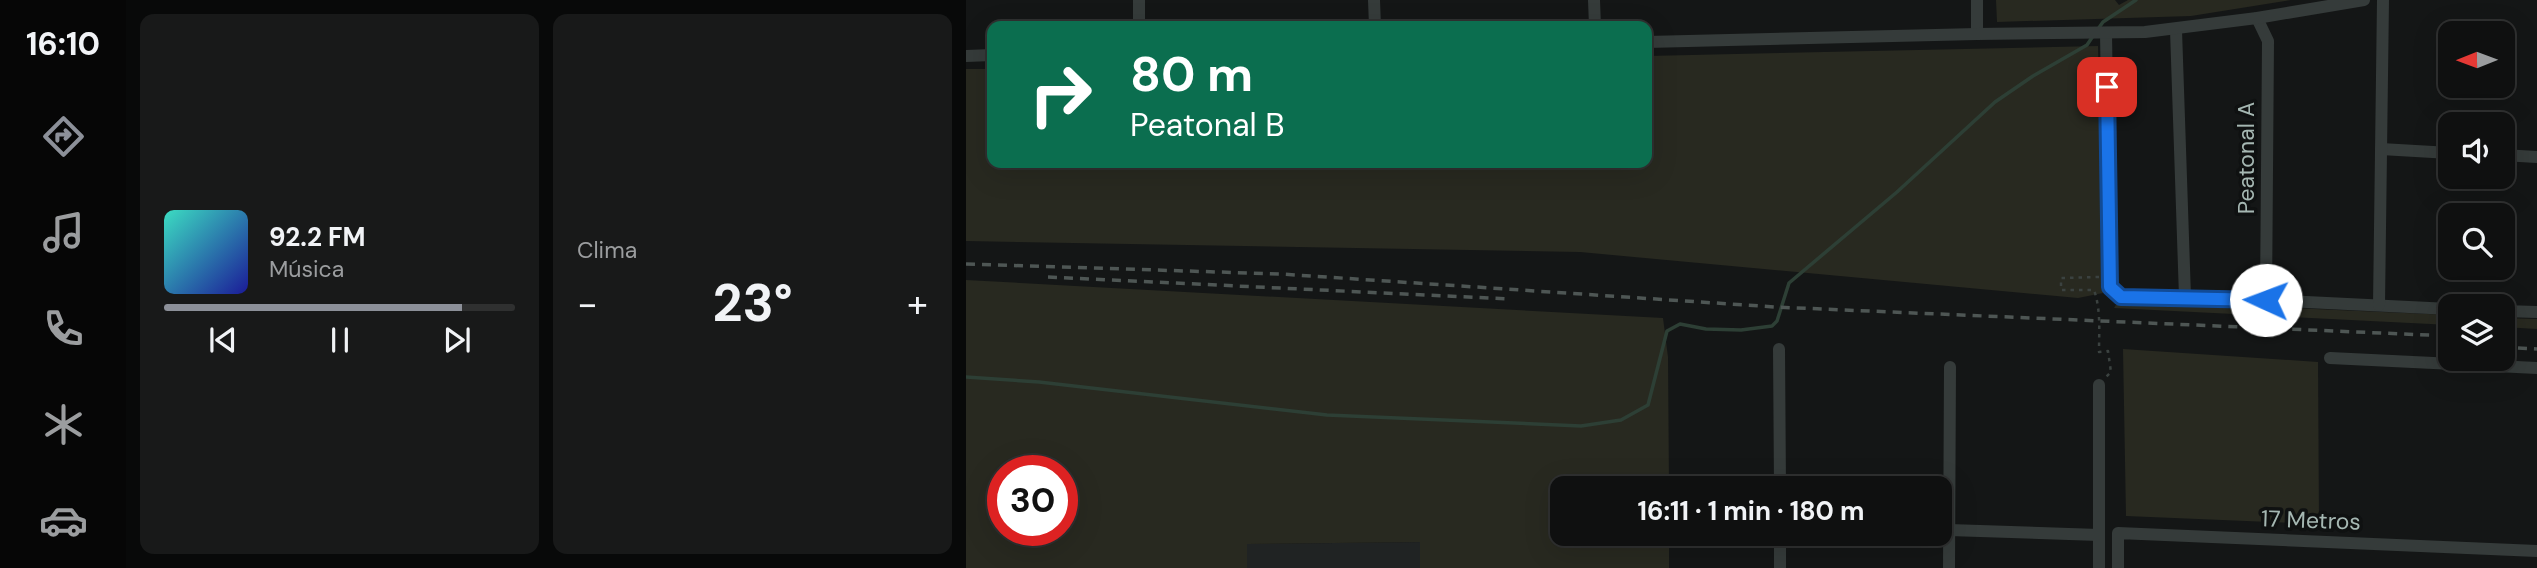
<!DOCTYPE html>
<html lang="es">
<meta charset="utf-8">
<style>
:root{--surface:#0f1010;--page:#181919;--text:#f1f3f6;--muted:#9b9d9f;--line:#2f3030;--accent:#8c9099}
body{margin:0;font-family:"DM Sans",sans-serif;background:var(--page);color:var(--text);height:100vh;display:flex;flex-direction:column;font-size:26px;white-space:nowrap}
*{box-sizing:border-box;margin:0}
p{font-size:23px;color:var(--muted)}
.icon{flex:none;width:38px;height:38px;fill:none;stroke:currentColor;stroke-width:2;stroke-linecap:round;stroke-linejoin:round}
.map{position:relative;flex:1;overflow:hidden}
.panel{display:flex;flex-direction:column;gap:14px;padding:14px;background:#080909;width:840px}
.panel>*{flex:none}
.hud{position:absolute;left:21px;top:21px;width:665px;height:147px;border-radius:14px;box-shadow:0 7px 28px #0002,0 0 0 2px var(--line);background:#0b6e4f;color:#fff;overflow:hidden}
.needle{width:46px;rotate:269deg}
.tools{position:absolute;left:1472px;top:21px;display:grid;gap:14px}
.tools a{display:grid;place-items:center;width:77px;height:77px;border-radius:14px;background:var(--surface);box-shadow:0 7px 28px #0002,0 0 0 2px var(--line);font-size:35px}
.speed{position:absolute;left:21px;top:455px;display:flex;gap:14px;font-size:35px;font-weight:700;text-align:center}
.speed>*{display:grid;place-content:center;width:91px;height:91px;border-radius:50%;background:var(--surface);box-shadow:0 7px 28px #0002,0 0 0 2px var(--line);line-height:1}
.speed .limit{border:10px solid #d22;background:#fff;color:#111}
.pin{position:absolute;display:grid;place-items:center;width:60px;height:60px;color:#fff;margin:-30px;border-radius:14px;box-shadow:0 4px 10px #0006}
.me{position:absolute;width:77px;margin:-38px;rotate:272deg;stroke-linejoin:round;filter:drop-shadow(0 0 5px #0008)}
.turn{display:flex;align-items:center;gap:24px;height:147px;padding:0 28px;font-size:32px}
.turn .icon{width:91px;height:91px;stroke-width:2.5}
.turn b{display:block;font-size:49px;line-height:60px}
.big{font-size:52px;font-weight:700;line-height:1.1}
.panel .card{flex:1;display:flex;flex-direction:column;justify-content:center;gap:10px;min-width:0;padding:0 24px;border-radius:14px;background:var(--page)}
.song{display:flex;align-items:center;gap:21px}
.cover{width:84px;height:84px;border-radius:10px;background:linear-gradient(135deg,hsl(170 70% 55%),hsl(240 70% 35%))}
.played{height:7px;border-radius:4px;background:linear-gradient(90deg,var(--accent) 85%,var(--line) 85%)}
.keys{display:flex;justify-content:space-around;direction:ltr}
.heat{display:flex;justify-content:space-between;align-items:center;font-size:38px;direction:ltr}
.panel .tiles{flex:1;display:grid;gap:14px;grid-template-columns:repeat(2,1fr)}
.trip{position:absolute;left:584px;top:476px;width:402px;height:70px;border-radius:14px;background:var(--surface);box-shadow:0 7px 28px #0002,0 0 0 2px var(--line);font-weight:700;line-height:70px;text-align:center}
main{display:flex;flex:1;min-height:0}
.tabs{display:flex;flex-direction:column;width:126px;justify-content:space-around;align-items:center;background:#060606;color:var(--muted)}
.tabs .icon{width:49px;height:49px}
.tabs .selected{color:var(--accent)}
.tabs b{font-size:32px;color:var(--text)}
.map>svg:first-child{display:block}
.built{fill:#202323}
.green{fill:#282920;fill-rule:evenodd}
.lines{fill:none;stroke-linecap:round;stroke-linejoin:round}
.stream{stroke:#2d3f35;stroke-width:3.5}
.path{stroke:#3b4240;stroke-width:2.5;stroke-dasharray:3.5 5;stroke-linecap:butt}
.minor{stroke:#353b3a;stroke-width:12}
.rail{stroke:#4e5654;stroke-width:3.5;stroke-dasharray:9 7;stroke-linecap:butt}
.route-casing{stroke:#114b97;stroke-width:18}
.route{stroke:#1a73e8;stroke-width:12}
.labels{text-anchor:middle;stroke-width:7;stroke-linejoin:round;paint-order:stroke}
.street-label{font-size:23px;fill:#a5b7b2;stroke:#0f1111}
</style>
<main>
<nav class="tabs">
<b>16:10</b>
<svg class="icon selected" aria-label="directions" viewBox="0 0 24 24"><path d="M12 3l9 9-9 9-9-9zM9 14v-3h6M13 9l2 2-2 2"/></svg>
<svg class="icon" aria-label="music" viewBox="0 0 24 24"><path d="M9 18V5l10-2v13"/><circle cx="6" cy="18" r="3"/><circle cx="16" cy="16" r="3"/></svg>
<svg class="icon" aria-label="phone" viewBox="0 0 24 24"><path d="M5 4h4l2 5-3 2q2 4 5 5l2-3 5 2v4C11 20 4 13 5 4z"/></svg>
<svg class="icon" aria-label="climate" viewBox="0 0 24 24"><path d="M12 3v18M4 7l16 10M4 17L20 7"/></svg>
<svg class="icon" aria-label="car" viewBox="0 0 24 24"><path d="M5 17H2v-5l4-1 3-4h7l3 4 3 1v5h-3M9 17h6M6 11h13"/><circle cx="7" cy="17" r="2"/><circle cx="17" cy="17" r="2"/></svg>
</nav>
<section class="panel">
<div class="tiles">
<div class="card">
<div class="song"><i class="cover"></i><div><b>92.2 FM</b><p>Música</p></div></div>
<div class="played"></div>
<div class="keys"><svg class="icon" aria-label="previous" viewBox="0 0 24 24"><path d="M18 5L8 12l10 7zM5 5v14"/></svg><svg class="icon" aria-label="pause" viewBox="0 0 24 24"><path d="M8 5v14M16 5v14"/></svg><svg class="icon" aria-label="next" viewBox="0 0 24 24"><path d="M6 5l10 7-10 7zM19 5v14"/></svg></div>
</div>
<div class="card"><p>Clima</p>
<div class="heat"><a>−</a><b class="big">23°</b><a>+</a></div>
</div>
</div>
</section>
<div class="map">
<svg width="1571" height="568" viewBox="0 0 1571 568">
<rect width="100%" height="100%" fill="#141616"/>
<path class="built" d="M455 542 454 568H281V544Z"/>
<g class="green">
<path d="M1030 0H1149L1153 5 1162 0H1325L1225 16 1031 22Z"/>
<path d="M1132 46 1137 293 1112 298 614 252 0 241V69H26V163H681V56Z"/>
<path d="M0 280 697 318 702 357 703 488H597V534H703V568H454V542L281 544V568H0ZM37 471H96V530H37Z"/>
<path d="M1151 303 1300 307 1484 315V325L1148 308Z"/>
<path d="M1536 318 1571 319V329L1537 327Z"/>
<path d="M1157 349 1352 362 1353 524 1160 516Z"/>
</g>
<g class="lines">
<g class="stream">
<path d="M1132 29 1137 22 1170 0"/>
<path d="M0 377 73 382 361 415 615 426 655 420 682 405 701 331 714 324 740 329 775 330 806 326 811 321 823 283 931 192 1029 102 1067 76 1121 45 1127 36"/>
</g>
<path class="path" d="M1133 277 1095 278V290H1128C1135 310 1133 331 1133 352L1142 351 1145 372 1140 377"/>
<g class="minor">
<path d="M173 0V26"/>
<path d="M408 0 409 26"/>
<path d="M628 0 629 26"/>
<path d="M1011 0V34"/>
<path d="M1291 18 1302 41 1300 300"/>
<path d="M1210 30 1219 297"/>
<path d="M1140 33 1144 287 1155 297 1300 300 1484 309"/>
<path d="M681 42 1011 34 1179 32 1291 18 1398 0"/>
<path d="M0 56 26 55"/>
<path d="M1415 149 1484 153"/>
<path d="M1536 155 1571 157"/>
<path d="M1413 305 1417 0"/>
<path d="M1536 311 1571 312"/>
<path d="M813 349 814 488"/>
<path d="M1364 358 1571 368"/>
<path d="M983 530 1133 535"/>
<path d="M814 534V568"/>
<path d="M983 568 984 367"/>
<path d="M1133 568V385"/>
<path d="M1152 568V533L1571 551"/>
</g>
<g class="rail">
<path d="M0 264 315 274 809 307 1484 336"/>
<path d="M82 277 544 299"/>
<path d="M1536 347 1571 349"/>
</g>
</g>
<g class="lines">
<defs>
<path id="route" d="M1141 87 1144 287 1155 297 1300 300"/>
</defs>
<use href="#route" class="route-casing"/>
<use href="#route" class="route"/>
</g>
<g class="labels">
<g class="street-label">
<text transform="translate(1280 158) rotate(-90)" y="8">Peatonal A</text>
<text transform="translate(1345 520) rotate(2)" y="8">17 Metros</text>
</g>
</g>
</svg>
<div class="tools">
<a><svg class="needle" viewBox="-14 -14 28 28"><path d="M0-13l5 13h-10z" fill="#e53935"/><path d="M0 13l5-13h-10z" fill="#9b9d9f"/></svg></a>
<a><svg class="icon" aria-label="sound" viewBox="0 0 24 24"><path d="M4 9h4l5-4v14l-5-4H4zM17 9q2 3 0 6"/></svg></a>
<a><svg class="icon" aria-label="search" viewBox="0 0 24 24"><circle cx="10" cy="10" r="6"/><path d="M15 15l6 6"/></svg></a>
<a><svg class="icon" aria-label="layers" viewBox="0 0 24 24"><path d="M12 4l9 5-9 5-9-5zM3 14l9 5 9-5"/></svg></a>
</div>
<div class="speed"><div class="limit">30</div></div>
<div class="pin" style="left:1141px;top:87px;background:#d93025"><svg class="icon" aria-label="arrive" viewBox="0 0 24 24"><path d="M6 21V4h12l-3 4 3 4H6"/></svg></div>
<svg class="me" style="left:1300px;top:300px" viewBox="-20 -20 40 40"><circle r="19" fill="#fff"/><path d="M0-13L10 11 0 6-10 11z" fill="#1a73e8"/></svg>
<div class="trip">16:11 · 1 min · 180 m</div>
<div class="hud">
<div class="turn"><svg class="icon" aria-label="right" viewBox="0 0 24 24"><path d="M7 20v-9h11M14 6l5 5-5 5"/></svg><div><b>80 m</b>Peatonal B</div></div>
</div>
</div>
</main>
